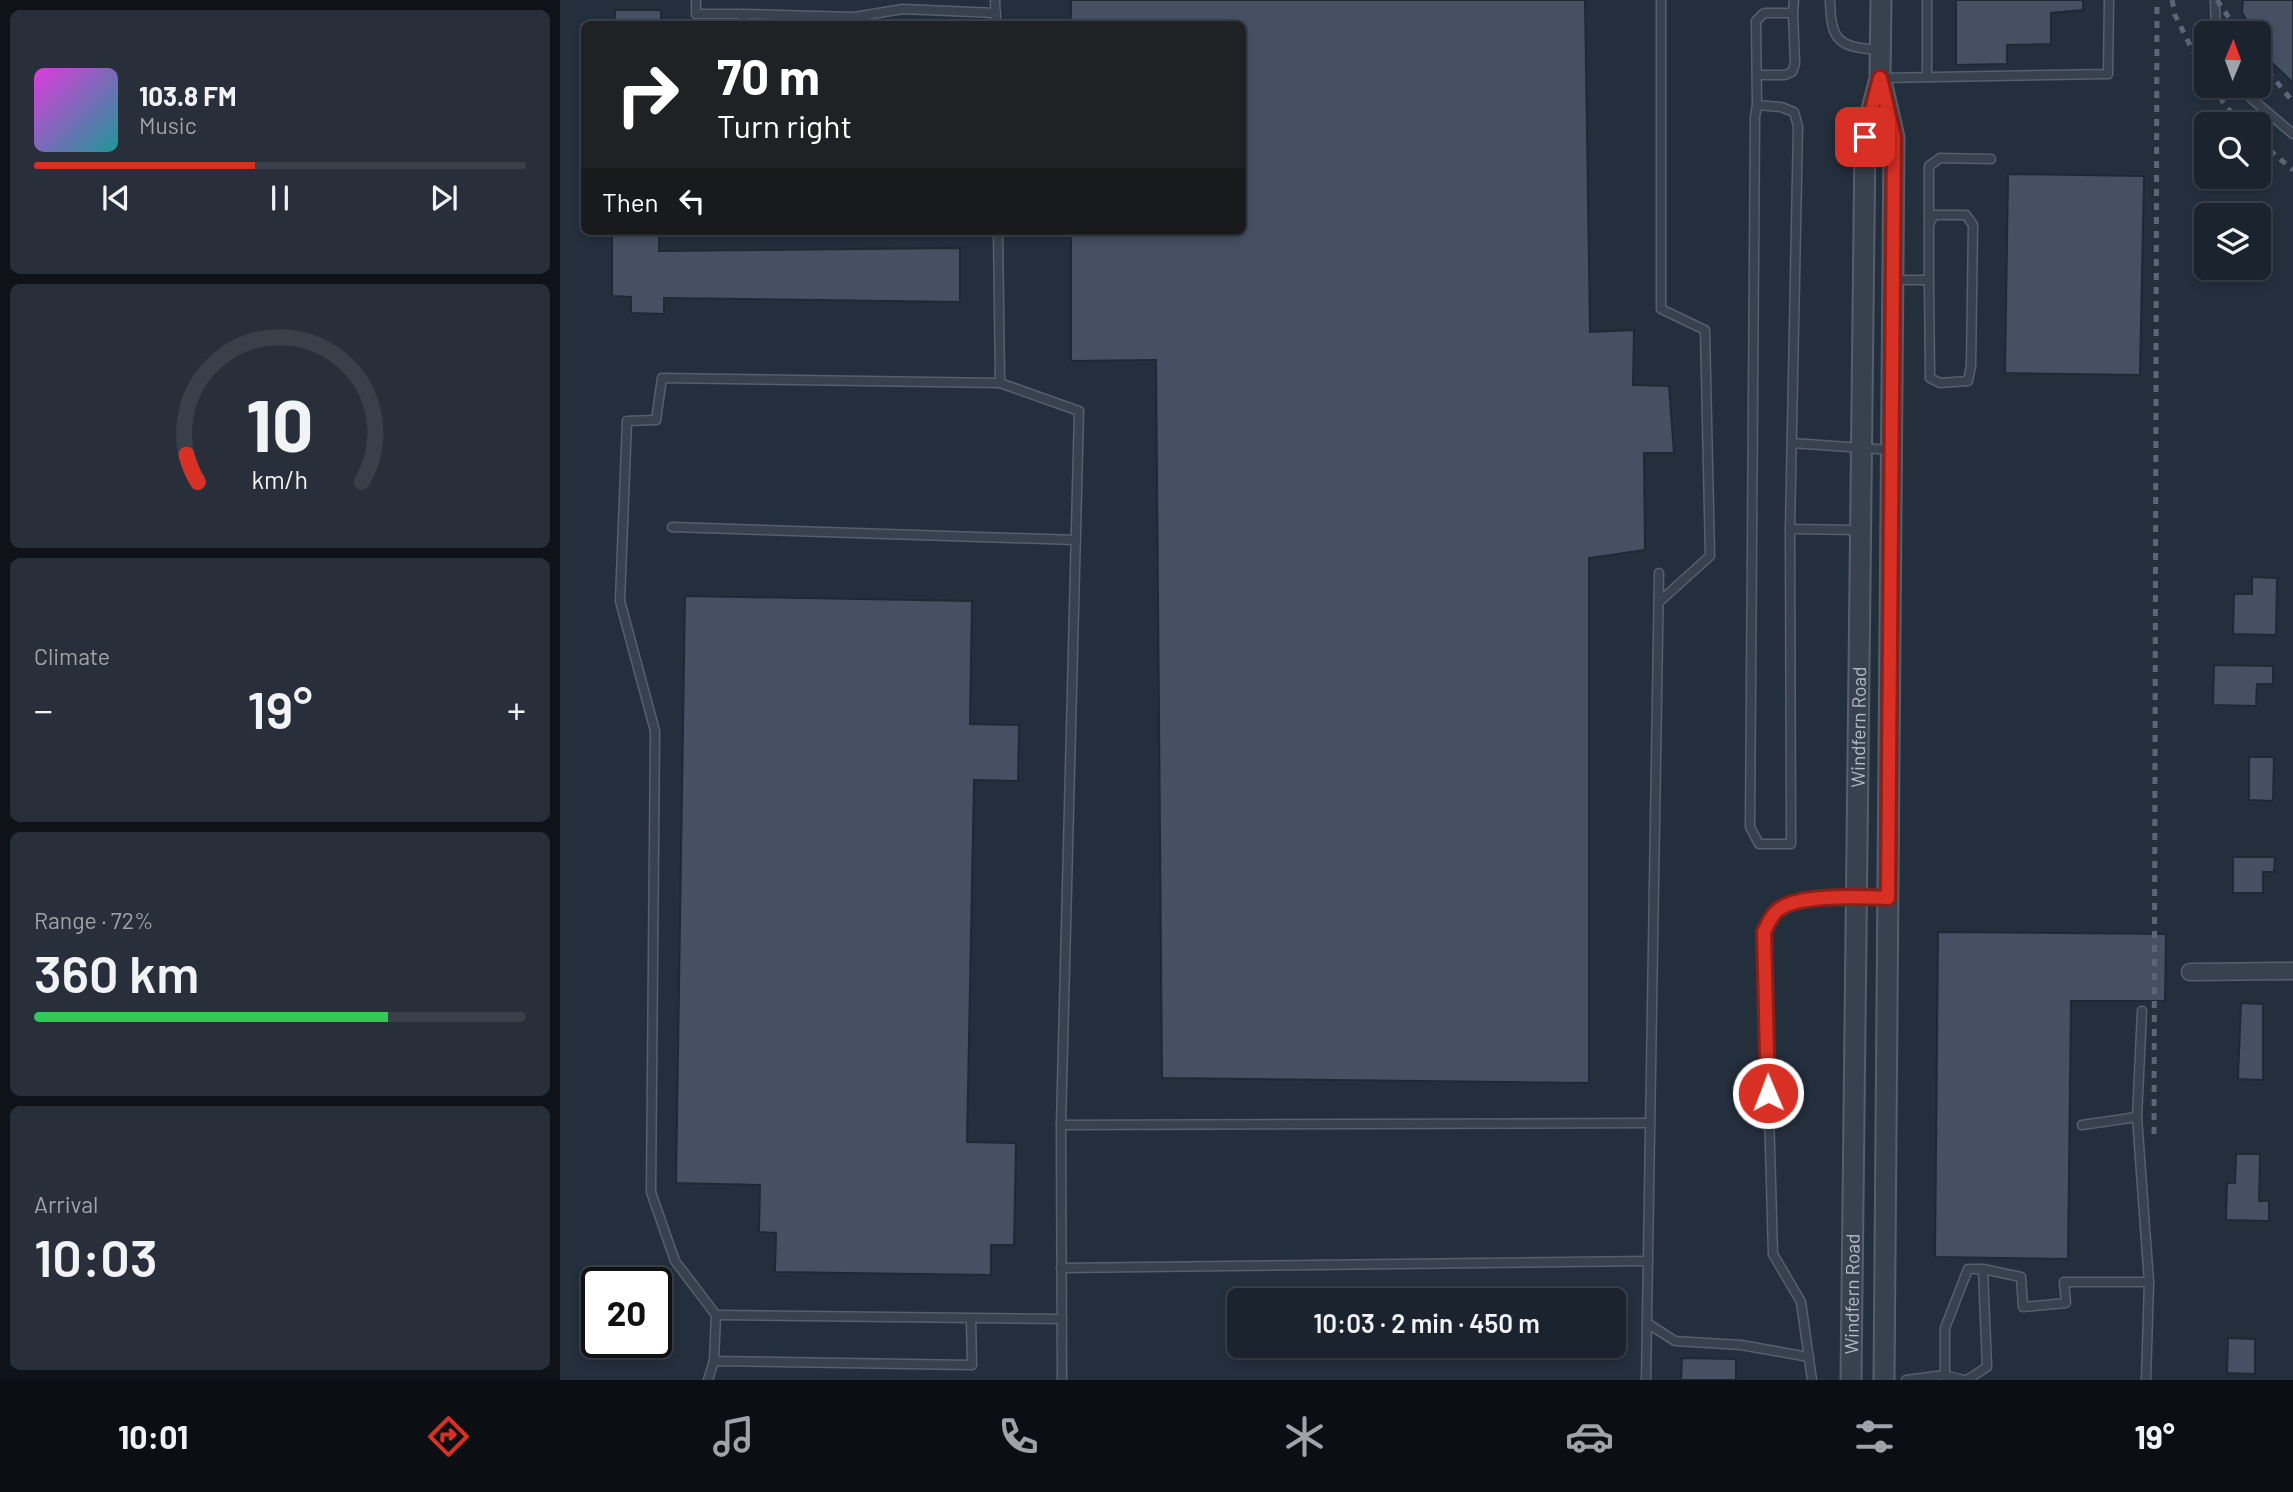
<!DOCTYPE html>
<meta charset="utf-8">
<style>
:root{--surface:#1b232e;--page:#282f3a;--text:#f1f3f6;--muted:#a0a4aa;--line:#39404a;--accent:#d93025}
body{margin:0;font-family:Barlow,sans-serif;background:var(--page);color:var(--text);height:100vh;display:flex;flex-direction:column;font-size:26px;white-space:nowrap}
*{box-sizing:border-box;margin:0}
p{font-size:23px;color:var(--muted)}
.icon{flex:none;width:38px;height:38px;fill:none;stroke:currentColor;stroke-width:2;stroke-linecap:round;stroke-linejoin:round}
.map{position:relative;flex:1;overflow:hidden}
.drawer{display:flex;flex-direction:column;gap:10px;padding:10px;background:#0f1319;width:560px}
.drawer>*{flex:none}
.top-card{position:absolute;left:21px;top:21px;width:665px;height:214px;border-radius:10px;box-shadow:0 4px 10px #0003,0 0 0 2px var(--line);background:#202124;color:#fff;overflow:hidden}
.needle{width:46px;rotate:1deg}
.controls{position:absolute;left:1634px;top:21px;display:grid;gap:14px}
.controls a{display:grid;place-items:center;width:77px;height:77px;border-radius:10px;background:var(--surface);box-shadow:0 4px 10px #0003,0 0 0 2px var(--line);font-size:35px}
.speed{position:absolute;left:21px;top:1267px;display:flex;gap:14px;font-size:35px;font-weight:700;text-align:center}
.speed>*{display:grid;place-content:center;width:91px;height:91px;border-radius:50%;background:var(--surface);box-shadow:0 4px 10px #0003,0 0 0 2px var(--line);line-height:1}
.speed .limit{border:4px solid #111;border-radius:10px;background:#fff;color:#111}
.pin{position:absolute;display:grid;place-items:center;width:60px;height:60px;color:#fff;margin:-30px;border-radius:14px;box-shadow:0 4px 10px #0006}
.me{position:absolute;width:77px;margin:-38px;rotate:359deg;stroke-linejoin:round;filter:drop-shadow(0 0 5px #0008)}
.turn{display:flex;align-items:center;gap:24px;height:147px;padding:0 21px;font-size:32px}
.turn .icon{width:91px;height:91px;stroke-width:2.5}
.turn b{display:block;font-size:49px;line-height:60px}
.then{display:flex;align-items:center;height:66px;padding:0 21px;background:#0003;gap:14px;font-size:26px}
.big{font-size:52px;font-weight:600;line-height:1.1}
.drawer .widget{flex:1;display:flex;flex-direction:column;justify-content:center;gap:10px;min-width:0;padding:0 24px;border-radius:10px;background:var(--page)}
.drawer .dial{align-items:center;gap:0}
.dial svg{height:182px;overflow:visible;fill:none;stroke:var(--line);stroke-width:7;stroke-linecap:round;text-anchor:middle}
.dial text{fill:var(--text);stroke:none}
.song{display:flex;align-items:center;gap:21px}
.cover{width:84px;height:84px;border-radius:10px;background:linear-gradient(135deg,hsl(300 70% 55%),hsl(180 70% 35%))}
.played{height:7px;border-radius:4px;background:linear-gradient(90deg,var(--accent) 45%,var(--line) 45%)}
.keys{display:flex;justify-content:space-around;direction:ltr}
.heat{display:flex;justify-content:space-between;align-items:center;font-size:38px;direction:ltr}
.charge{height:10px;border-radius:5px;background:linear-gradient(90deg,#34c759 72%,var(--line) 0)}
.trip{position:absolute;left:667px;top:1288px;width:399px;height:70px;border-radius:10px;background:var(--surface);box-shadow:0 4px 10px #0003,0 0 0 2px var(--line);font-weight:600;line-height:70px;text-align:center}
.tabs{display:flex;height:112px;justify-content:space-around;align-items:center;background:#0b0e12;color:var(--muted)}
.tabs .icon{width:49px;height:49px}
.tabs .current{color:var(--accent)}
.tabs b{font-size:32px;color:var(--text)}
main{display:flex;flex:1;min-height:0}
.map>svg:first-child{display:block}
.building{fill:#455162;stroke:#1f2835;stroke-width:2}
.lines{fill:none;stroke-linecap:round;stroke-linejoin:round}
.service-casing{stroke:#565f6c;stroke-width:11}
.minor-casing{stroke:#565f6c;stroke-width:19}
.tertiary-casing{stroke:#565f6c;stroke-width:23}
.service{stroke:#38414e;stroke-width:8}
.minor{stroke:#38414e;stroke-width:16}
.tertiary{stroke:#38414e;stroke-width:19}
.rail{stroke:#5a6575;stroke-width:5;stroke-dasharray:7 7;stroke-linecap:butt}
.route-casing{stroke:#8d1f18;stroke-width:18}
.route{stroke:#d93025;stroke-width:12}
.labels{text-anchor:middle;stroke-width:7;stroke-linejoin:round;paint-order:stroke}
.street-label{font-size:19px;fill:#b4bcc9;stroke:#1d2633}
</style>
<main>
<section class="drawer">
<div class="widget">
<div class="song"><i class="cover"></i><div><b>103.8 FM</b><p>Music</p></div></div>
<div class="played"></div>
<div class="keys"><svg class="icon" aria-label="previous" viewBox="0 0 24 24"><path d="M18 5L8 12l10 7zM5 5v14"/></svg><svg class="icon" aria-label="pause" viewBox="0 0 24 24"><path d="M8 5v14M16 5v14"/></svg><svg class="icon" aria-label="next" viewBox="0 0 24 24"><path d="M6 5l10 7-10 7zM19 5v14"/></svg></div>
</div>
<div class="widget dial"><svg viewBox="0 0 100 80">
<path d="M14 69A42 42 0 1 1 86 69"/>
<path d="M14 69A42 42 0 0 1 9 57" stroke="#d93025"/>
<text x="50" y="56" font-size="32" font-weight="700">10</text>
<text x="50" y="72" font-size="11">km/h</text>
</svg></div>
<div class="widget"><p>Climate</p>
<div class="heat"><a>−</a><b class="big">19°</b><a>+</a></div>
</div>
<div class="widget"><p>Range · 72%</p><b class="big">360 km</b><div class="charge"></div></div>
<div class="widget"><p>Arrival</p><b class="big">10:03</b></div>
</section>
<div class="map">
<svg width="1733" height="1380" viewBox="0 0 1733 1380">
<rect width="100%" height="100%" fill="#242f3e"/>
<g class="building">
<path d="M511 0H1025L1030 332 1074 330 1073 385 1109 386 1114 453H1084L1085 550 1029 558V1083L602 1078 596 360 511 361V231H682V24H511Z"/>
<path d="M1396 0H1523V10L1491 13V44L1447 45V64L1396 65Z"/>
<path d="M1683 0H1733V83L1703 54 1699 46V33H1693L1682 12Z"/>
<rect x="55" y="10" width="46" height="14"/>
<path d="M1448 174 1584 176 1580 375 1445 373Z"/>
<path d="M52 231H99V251L400 248V302L104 298V314L71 313V297L52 296Z"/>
<path d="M1692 577 1717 578 1716 635 1673 634 1674 594H1692Z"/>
<path d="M125 596 412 601 410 724 459 725 458 781 414 780 407 1142 456 1143 454 1245H431V1275L215 1272 216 1233 199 1232 200 1185 116 1183Z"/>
<path d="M1654 665 1713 666V684H1697L1696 706 1653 705Z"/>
<path d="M1689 757H1714L1713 801 1689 800Z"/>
<path d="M1673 857H1715L1714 872H1703V893H1673Z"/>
<path d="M1378 932 1606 934 1605 1001H1511L1508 1259 1375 1257Z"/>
<path d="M1681 1003 1703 1004V1080L1678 1079Z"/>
<path d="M1676 1154H1700L1699 1201H1709V1221L1666 1220 1667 1183H1675Z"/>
<path d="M1668 1338 1695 1339V1374L1667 1373Z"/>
<path d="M1122 1358 1176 1359V1380H1121Z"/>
</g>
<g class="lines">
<defs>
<g id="service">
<path d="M136 0V14H183"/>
<path d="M435 0 436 24"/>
<path d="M1270 0C1271 41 1278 47 1319 50"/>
<path d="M1655 0 1656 33"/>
<path d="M183 24V14L294 17 343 9 436 13"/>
<path d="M1197 75H1225L1232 72 1235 64 1233 13"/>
<path d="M1367 77V0"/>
<path d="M1321 78 1548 74 1549 0"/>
<path d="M1683 86 1692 99 1733 134"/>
<path d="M1197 105 1221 107 1234 112 1238 126 1230 529 1231 844H1199L1190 827 1195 117 1197 105 1196 21 1204 13H1233L1234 0"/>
<path d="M1369 221V166L1380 158 1431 159"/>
<path d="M1333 280H1369L1370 378 1380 383 1408 381 1411 366 1413 225 1406 215H1374L1369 224V280"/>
<path d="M440 383 519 411 501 1125 502 1380"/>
<path d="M1232 443 1331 450"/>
<path d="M112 527 516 540"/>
<path d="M1230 529 1300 530"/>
<path d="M1099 602 1150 556 1145 330 1101 309V0"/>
<path d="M1582 1011 1577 1117 1589 1282 1586 1380"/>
<path d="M501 1125 1090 1123"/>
<path d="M1522 1125 1577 1117"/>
<path d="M501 1268 1088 1261"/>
<path d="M156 1315 502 1319"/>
<path d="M1087 1323 1115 1341 1181 1345 1249 1357"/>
<path d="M154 1361 156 1315 115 1261 91 1192 95 731 60 601 67 421 96 420 102 378 440 383 438 231"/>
<path d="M148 1380 154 1361 412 1365 411 1319"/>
<path d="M1086 1380 1099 573"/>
<path d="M1252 1380 1241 1302 1213 1254 1204 932C1207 926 1210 918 1215 913 1231 893 1304 897 1328 898"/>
<path d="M1346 1380 1384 1375 1404 1380"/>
<path d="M1385 1380V1328L1408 1269H1423L1461 1277 1463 1307 1506 1303 1504 1282H1589"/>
<path d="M1407 1380 1427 1367 1423 1269"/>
</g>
<path id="minor" d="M1630 972 1733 971"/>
<g id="tertiary">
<path d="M1321 81 1334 137 1324 1380"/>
<path id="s1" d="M1291 1380 1305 137 1320 78 1321 0"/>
</g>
</defs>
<use href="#service" class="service-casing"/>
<use href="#minor" class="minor-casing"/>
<use href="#tertiary" class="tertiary-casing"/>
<use href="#service" class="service"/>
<use href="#minor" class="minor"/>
<use href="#tertiary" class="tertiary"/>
<g class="rail">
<path d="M1612 0 1615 15 1647 79"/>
<path d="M1657 0 1679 33"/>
<path d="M1699 60 1733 102"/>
<path d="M1651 86 1680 124"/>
<path d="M1699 141 1733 170"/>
<path d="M1594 1134 1597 0"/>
</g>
</g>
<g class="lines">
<defs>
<path id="route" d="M1208 1093 1204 932C1207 926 1210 918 1215 913 1231 893 1303 897 1328 898L1334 137 1320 78 1305 137"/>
</defs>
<use href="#route" class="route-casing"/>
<use href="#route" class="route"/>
</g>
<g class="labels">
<g class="street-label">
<text dy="7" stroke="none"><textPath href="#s1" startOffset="653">Windfern Road</textPath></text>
<text dy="7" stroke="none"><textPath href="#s1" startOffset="86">Windfern Road</textPath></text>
</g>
</g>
</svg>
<div class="controls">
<a><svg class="needle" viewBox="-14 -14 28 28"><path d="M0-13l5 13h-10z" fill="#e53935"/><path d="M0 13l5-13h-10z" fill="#a0a4aa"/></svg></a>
<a><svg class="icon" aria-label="search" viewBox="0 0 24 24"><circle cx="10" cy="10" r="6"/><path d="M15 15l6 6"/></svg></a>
<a><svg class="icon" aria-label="layers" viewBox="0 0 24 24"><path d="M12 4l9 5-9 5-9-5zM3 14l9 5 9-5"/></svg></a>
</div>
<div class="speed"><div class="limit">20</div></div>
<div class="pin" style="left:1305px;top:137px;background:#d93025"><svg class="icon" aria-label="arrive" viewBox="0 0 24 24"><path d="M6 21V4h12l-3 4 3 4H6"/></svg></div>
<svg class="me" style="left:1208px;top:1093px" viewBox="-20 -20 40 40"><circle r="17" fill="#d93025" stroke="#fff" stroke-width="3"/><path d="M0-11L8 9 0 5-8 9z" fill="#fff"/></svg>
<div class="trip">10:03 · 2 min · 450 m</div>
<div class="top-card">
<div class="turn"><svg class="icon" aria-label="right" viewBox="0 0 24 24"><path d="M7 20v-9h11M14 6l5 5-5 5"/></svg><div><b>70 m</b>Turn right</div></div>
<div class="then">Then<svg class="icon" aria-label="left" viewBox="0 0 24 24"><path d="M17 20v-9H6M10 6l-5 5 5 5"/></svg></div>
</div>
</div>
</main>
<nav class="tabs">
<b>10:01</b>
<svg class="icon current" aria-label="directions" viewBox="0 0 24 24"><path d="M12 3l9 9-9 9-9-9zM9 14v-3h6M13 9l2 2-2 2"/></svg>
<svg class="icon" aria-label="music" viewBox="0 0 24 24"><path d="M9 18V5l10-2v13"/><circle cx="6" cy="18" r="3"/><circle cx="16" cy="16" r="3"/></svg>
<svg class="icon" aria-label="phone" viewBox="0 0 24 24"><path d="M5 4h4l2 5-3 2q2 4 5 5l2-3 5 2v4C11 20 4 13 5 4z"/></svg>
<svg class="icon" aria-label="climate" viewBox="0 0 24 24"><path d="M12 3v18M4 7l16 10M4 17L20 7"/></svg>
<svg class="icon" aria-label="car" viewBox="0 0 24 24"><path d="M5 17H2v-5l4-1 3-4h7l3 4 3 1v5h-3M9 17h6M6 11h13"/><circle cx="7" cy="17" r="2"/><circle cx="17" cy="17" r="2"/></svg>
<svg class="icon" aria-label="filters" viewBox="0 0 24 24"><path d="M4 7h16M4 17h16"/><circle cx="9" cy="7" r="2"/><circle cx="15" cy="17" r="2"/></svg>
<b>19°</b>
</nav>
